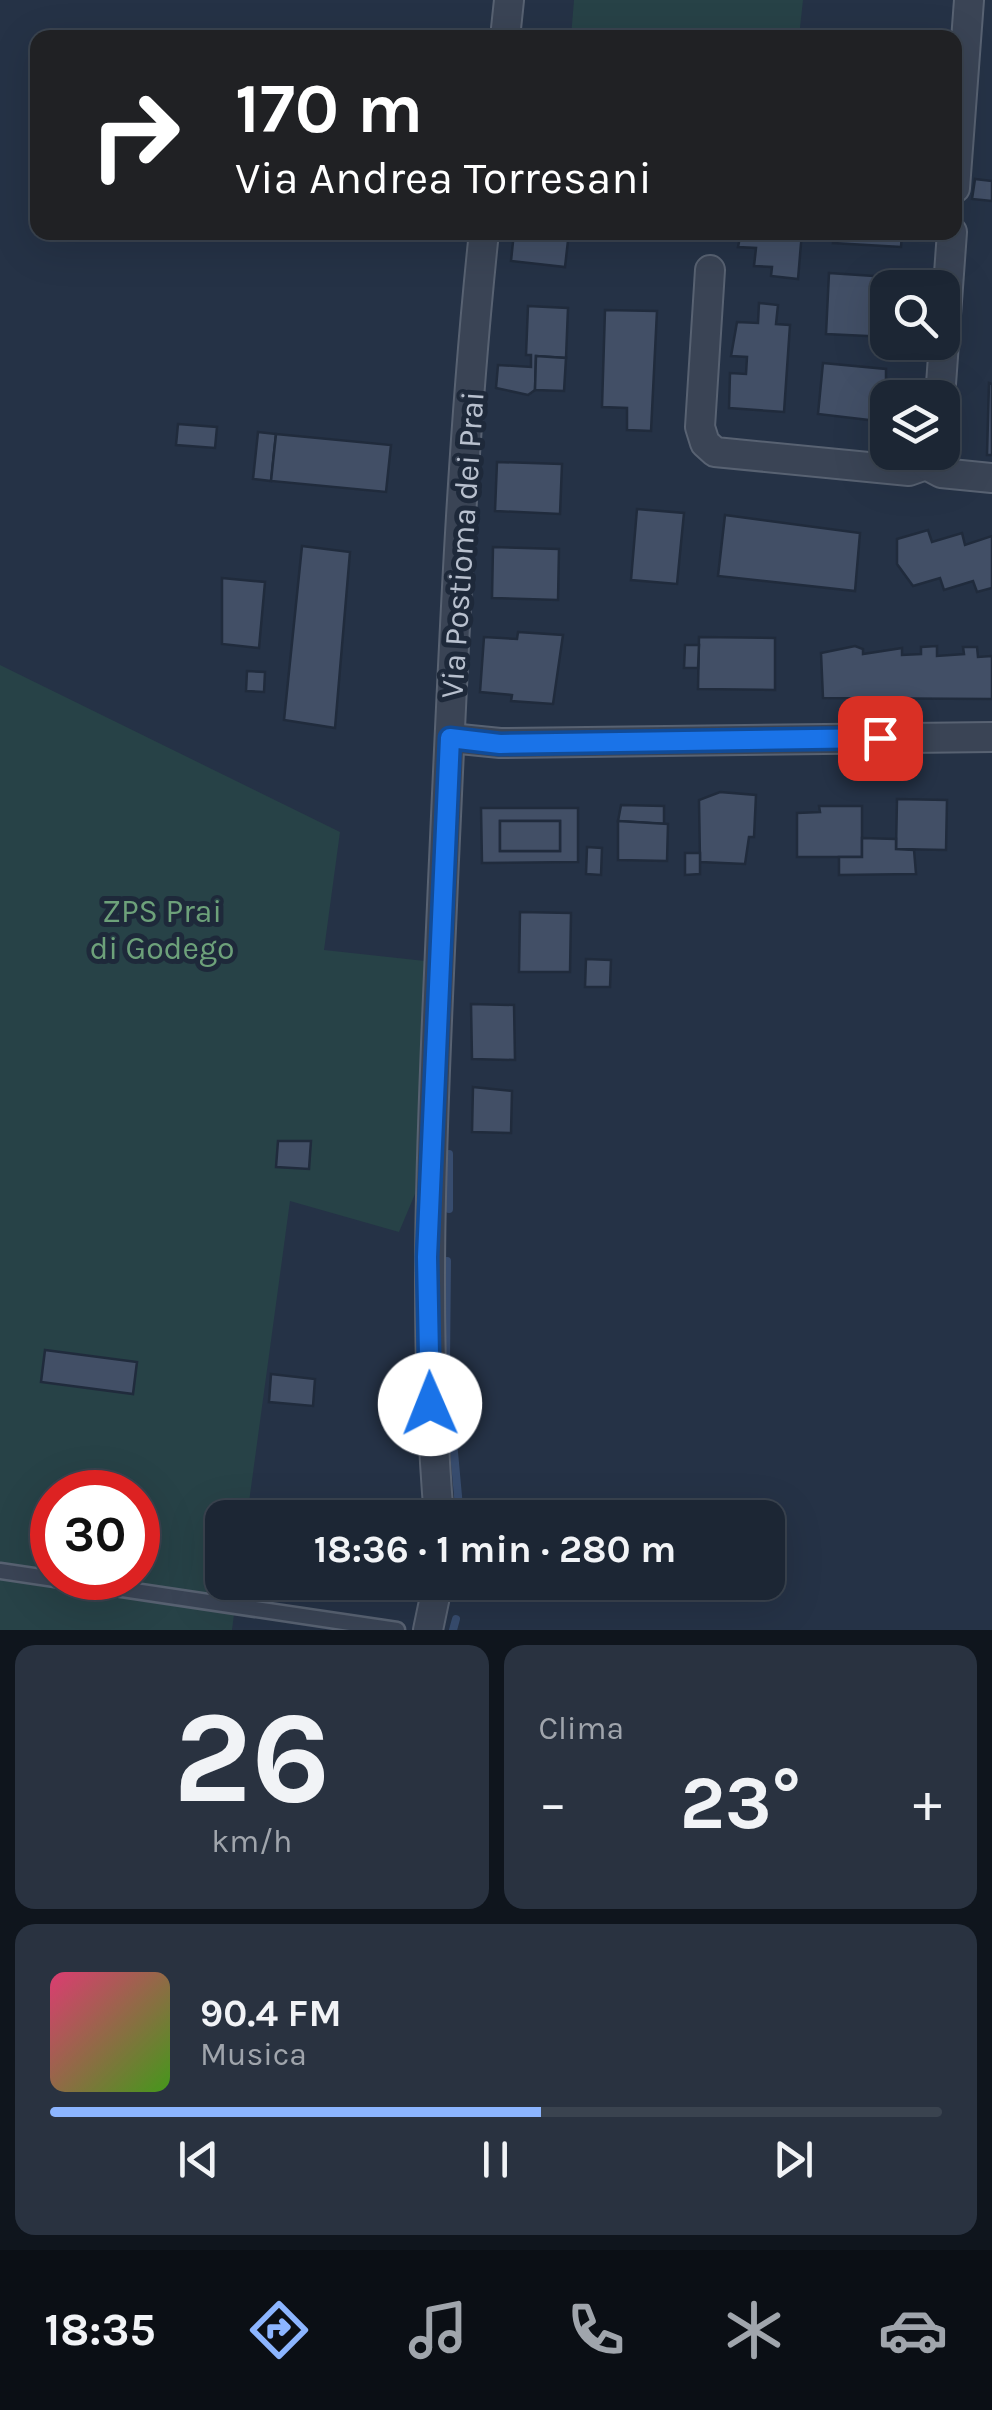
<!DOCTYPE html>
<html lang="it">
<meta charset="utf-8">
<style>
:root{--surface:#1c2634;--page:#293240;--text:#f1f3f6;--muted:#a0a5ac;--line:#3a434f;--accent:#8cb5ff}
body{margin:0;font-family:Karla,sans-serif;background:var(--page);color:var(--text);height:100vh;display:flex;flex-direction:column;font-size:38px;white-space:nowrap}
*{box-sizing:border-box;margin:0}
p{font-size:32px;color:var(--muted)}
.icon{flex:none;width:55px;height:55px;fill:none;stroke:currentColor;stroke-width:2;stroke-linecap:round;stroke-linejoin:round}
.map{position:relative;height:1630px;overflow:hidden}
.side{display:flex;flex-direction:column;gap:15px;padding:15px;background:#0f151d;flex:1}
.side>*{flex:none}
.banner{position:absolute;left:30px;top:30px;width:932px;height:210px;border-radius:20px;box-shadow:0 10px 40px #0002,0 0 0 2px var(--line);background:#202124;color:#fff;overflow:hidden}
.controls{position:absolute;left:870px;top:270px;display:grid;gap:20px}
.controls a{display:grid;place-items:center;width:90px;height:90px;border-radius:20px;background:var(--surface);box-shadow:0 10px 40px #0002,0 0 0 2px var(--line);font-size:50px}
.speed{position:absolute;left:30px;top:1470px;display:flex;gap:20px;font-size:50px;font-weight:700;text-align:center}
.speed>*{display:grid;place-content:center;width:130px;height:130px;border-radius:50%;background:var(--surface);box-shadow:0 10px 40px #0002,0 0 0 2px var(--line);line-height:1}
.speed .limit{border:15px solid #d22;background:#fff;color:#111}
.pin{position:absolute;display:grid;place-items:center;width:85px;height:85px;color:#fff;margin:-42px;border-radius:20px;box-shadow:0 5px 15px #0006}
.me{position:absolute;width:110px;margin:-55px;rotate:359deg;stroke-linejoin:round;filter:drop-shadow(0 0 8px #0008)}
.turn{display:flex;align-items:center;gap:35px;height:210px;padding:0 40px;font-size:45px}
.turn .icon{width:130px;height:130px;stroke-width:2.5}
.turn b{display:block;font-size:70px;line-height:85px}
.big{font-size:75px;font-weight:700;line-height:1.1}
.side .card{flex:1;display:flex;flex-direction:column;justify-content:center;gap:15px;min-width:0;padding:0 35px;border-radius:20px;background:var(--page)}
.side .dial{align-items:center;gap:0}
.dial b{font-size:130px;line-height:1}
.song{display:flex;align-items:center;gap:30px}
.cover{width:120px;height:120px;border-radius:15px;background:linear-gradient(135deg,hsl(340 70% 55%),hsl(100 70% 35%))}
.played{height:10px;border-radius:5px;background:linear-gradient(90deg,var(--accent) 55%,var(--line) 55%)}
.keys{display:flex;justify-content:space-around;direction:ltr}
.heat{display:flex;justify-content:space-between;align-items:center;font-size:55px;direction:ltr}
.side .tiles{flex:1;display:grid;gap:15px;grid-template-columns:1fr 1fr}
.card:last-child{grid-column:span 2}
.trip{position:absolute;left:205px;top:1500px;width:580px;height:100px;border-radius:20px;background:var(--surface);box-shadow:0 10px 40px #0002,0 0 0 2px var(--line);font-weight:700;line-height:100px;text-align:center}
.menu{display:flex;height:160px;justify-content:space-around;align-items:center;background:#0b0f15;color:var(--muted)}
.menu .icon{width:70px;height:70px}
.menu .active{color:var(--accent)}
.menu b{font-size:45px;color:var(--text)}
.map>svg:first-child{display:block}
.green{fill:#274247;fill-rule:evenodd}
.lines{fill:none;stroke-linecap:round;stroke-linejoin:round}
.stream{stroke:#374c6e;stroke-width:8}
.building{fill:#424f66;stroke:#202b3c;stroke-width:2.5;fill-rule:evenodd}
.lane-casing{stroke:#586272;stroke-width:19}
.street-casing{stroke:#586272;stroke-width:32}
.lane{stroke:#3a4455;stroke-width:14}
.street{stroke:#3a4455;stroke-width:28}
.route-casing{stroke:#114b97;stroke-width:25}
.route{stroke:#1a73e8;stroke-width:18}
.labels{text-anchor:middle;stroke-width:10;stroke-linejoin:round;paint-order:stroke}
.street-label{font-size:32px;fill:#b8c0ce;stroke:#1e293a}
.park-label{font-size:32px;fill:#6da17a;stroke:#1e293a}
</style>
<div class="map">
<svg width="992" height="1630" viewBox="0 0 992 1630">
<rect width="100%" height="100%" fill="#253246"/>
<g class="green">
<path d="M574 0H803L799 37H571Z"/>
<path d="M0 665 340 832 324 950 425 961 415 1194 399 1232 290 1201 247 1517 222 1518V1582L238 1583 232 1630H0ZM52 1492H138V1578H52Z"/>
</g>
<g class="lines">
<g class="stream">
<path d="M449 1154V1209"/>
<path d="M447 1261 446 1364 460 1518"/>
<path d="M453 1630 456 1619"/>
</g>
</g>
<g class="building">
<path d="M975 179 992 181V201L972 199Z"/>
<path d="M514 232H569L565 267 511 261Z"/>
<path d="M724 232H802L798 279 771 276 772 267 754 266 756 248 738 247 740 237Z"/>
<path d="M834 232H902L901 247 833 243Z"/>
<path d="M829 273 904 278 903 288H888V337L826 334Z"/>
<path d="M759 303 778 305 776 324 790 325 784 412 729 408 730 373 746 374 747 357 731 356 737 322 758 323Z"/>
<path d="M528 306 568 308 566 358 536 356 535 390 528 395 496 388 498 365 531 367V355H526Z"/>
<path d="M605 310 657 311 651 431 627 430V408L602 407Z"/>
<path d="M536 356 566 358 564 391 535 390Z"/>
<path d="M823 363 886 369V422L818 414Z"/>
<path d="M989 383 992 384V455H987Z"/>
<path d="M178 424 217 427 215 448 176 445Z"/>
<path d="M258 432 276 434 271 481 253 479Z"/>
<path d="M276 434 391 445 386 492 271 481Z"/>
<path d="M497 462 562 464 560 514 495 511Z"/>
<path d="M637 509 684 513 677 584 631 580Z"/>
<path d="M725 515 860 533 855 591 718 576Z"/>
<path d="M928 530 932 542 962 533 965 545 992 536V588L977 592 973 581 944 590 940 578 913 586 897 564V539Z"/>
<path d="M302 546 350 552 335 728 284 720Z"/>
<path d="M493 547 559 549 558 600 492 598Z"/>
<path d="M222 578 265 582 259 648 222 644Z"/>
<path d="M518 632 563 635 553 704 511 701 512 695 480 692 484 637 517 639Z"/>
<path d="M699 637 775 638V690L698 689Z"/>
<path d="M685 645H699L698 668H684Z"/>
<path d="M855 646 863 649V654L902 648V655L921 654V647L937 646V656L964 654 963 647H977L978 657 992 656V699L823 698 821 653Z"/>
<path d="M247 671 265 672 264 692 246 691Z"/>
<path d="M720 792 756 795 754 837H749L745 864 700 862 699 800Z"/>
<path d="M897 799 947 800 946 850 896 849Z"/>
<path d="M621 805 664 806V824L618 821Z"/>
<path d="M819 806H862V857H797V813L820 812Z"/>
<path d="M481 808H578V862L482 863ZM500 821H560V851H500Z"/>
<rect x="500" y="821" width="60" height="30"/>
<path d="M618 821 668 824 667 861 618 860Z"/>
<path d="M862 838 896 839V849L914 850 916 874 839 875V857H862Z"/>
<path d="M587 847 602 848 601 875 586 874Z"/>
<path d="M685 853H700V874L685 875Z"/>
<path d="M520 912 571 913 570 972H519Z"/>
<path d="M586 959 611 960 610 987H585Z"/>
<path d="M471 1004 514 1005 515 1060 472 1059Z"/>
<path d="M473 1087 512 1091 511 1133 472 1132Z"/>
<path d="M278 1141H311L309 1169 276 1167Z"/>
<path d="M45 1350 137 1362 133 1394 41 1382Z"/>
<path d="M271 1374 315 1379 313 1406 269 1402Z"/>
</g>
<g class="lines">
<defs>
<path id="lane" d="M0 1571 397 1630"/>
<g id="street">
<path d="M505 38 509 0"/>
<path d="M955 188 969 0"/>
<path d="M710 270 700 427 705 443 715 452 909 471 926 465 933 452"/>
<path d="M940 398 952 232"/>
<path d="M926 465 941 473 992 478"/>
<path d="M450 738 500 743 992 737"/>
<path d="M439 1518C421 1305 434 1095 443 882 453 666 461 448 484 232"/>
<path d="M428 1630 438 1582"/>
</g>
</defs>
<use href="#lane" class="lane-casing"/>
<use href="#street" class="street-casing"/>
<use href="#lane" class="lane"/>
<use href="#street" class="street"/>
</g>
<g class="lines">
<defs>
<path id="route" d="M430 1404 427 1257 450 738 500 744 880 738"/>
</defs>
<use href="#route" class="route-casing"/>
<use href="#route" class="route"/>
</g>
<g class="labels">
<g class="street-label">
<text transform="translate(462 545) rotate(-86)" y="11">Via Postioma dei Prai</text>
</g>
<g class="park-label">
<text x="162" y="922">ZPS Prai<tspan x="162" dy="37">di Godego</tspan></text>
</g>
</g>
</svg>
<div class="controls">
<a><svg class="icon" aria-label="search" viewBox="0 0 24 24"><circle cx="10" cy="10" r="6"/><path d="M15 15l6 6"/></svg></a>
<a><svg class="icon" aria-label="layers" viewBox="0 0 24 24"><path d="M12 4l9 5-9 5-9-5zM3 14l9 5 9-5"/></svg></a>
</div>
<div class="speed"><div class="limit">30</div></div>
<div class="pin" style="left:880px;top:738px;background:#d93025"><svg class="icon" aria-label="arrive" viewBox="0 0 24 24"><path d="M6 21V4h12l-3 4 3 4H6"/></svg></div>
<svg class="me" style="left:430px;top:1404px" viewBox="-20 -20 40 40"><circle r="19" fill="#fff"/><path d="M0-13L10 11 0 6-10 11z" fill="#1a73e8"/></svg>
<div class="trip">18:36 · 1 min · 280 m</div>
<div class="banner">
<div class="turn"><svg class="icon" aria-label="right" viewBox="0 0 24 24"><path d="M7 20v-9h11M14 6l5 5-5 5"/></svg><div><b>170 m</b>Via Andrea Torresani</div></div>
</div>
</div>
<section class="side">
<div class="tiles">
<div class="card dial"><b>26</b><p>km/h</p></div>
<div class="card"><p>Clima</p>
<div class="heat"><a>−</a><b class="big">23°</b><a>+</a></div>
</div>
<div class="card">
<div class="song"><i class="cover"></i><div><b>90.4 FM</b><p>Musica</p></div></div>
<div class="played"></div>
<div class="keys"><svg class="icon" aria-label="previous" viewBox="0 0 24 24"><path d="M18 5L8 12l10 7zM5 5v14"/></svg><svg class="icon" aria-label="pause" viewBox="0 0 24 24"><path d="M8 5v14M16 5v14"/></svg><svg class="icon" aria-label="next" viewBox="0 0 24 24"><path d="M6 5l10 7-10 7zM19 5v14"/></svg></div>
</div>
</div>
</section>
<nav class="menu">
<b>18:35</b>
<svg class="icon active" aria-label="directions" viewBox="0 0 24 24"><path d="M12 3l9 9-9 9-9-9zM9 14v-3h6M13 9l2 2-2 2"/></svg>
<svg class="icon" aria-label="music" viewBox="0 0 24 24"><path d="M9 18V5l10-2v13"/><circle cx="6" cy="18" r="3"/><circle cx="16" cy="16" r="3"/></svg>
<svg class="icon" aria-label="phone" viewBox="0 0 24 24"><path d="M5 4h4l2 5-3 2q2 4 5 5l2-3 5 2v4C11 20 4 13 5 4z"/></svg>
<svg class="icon" aria-label="climate" viewBox="0 0 24 24"><path d="M12 3v18M4 7l16 10M4 17L20 7"/></svg>
<svg class="icon" aria-label="car" viewBox="0 0 24 24"><path d="M5 17H2v-5l4-1 3-4h7l3 4 3 1v5h-3M9 17h6M6 11h13"/><circle cx="7" cy="17" r="2"/><circle cx="17" cy="17" r="2"/></svg>
</nav>
